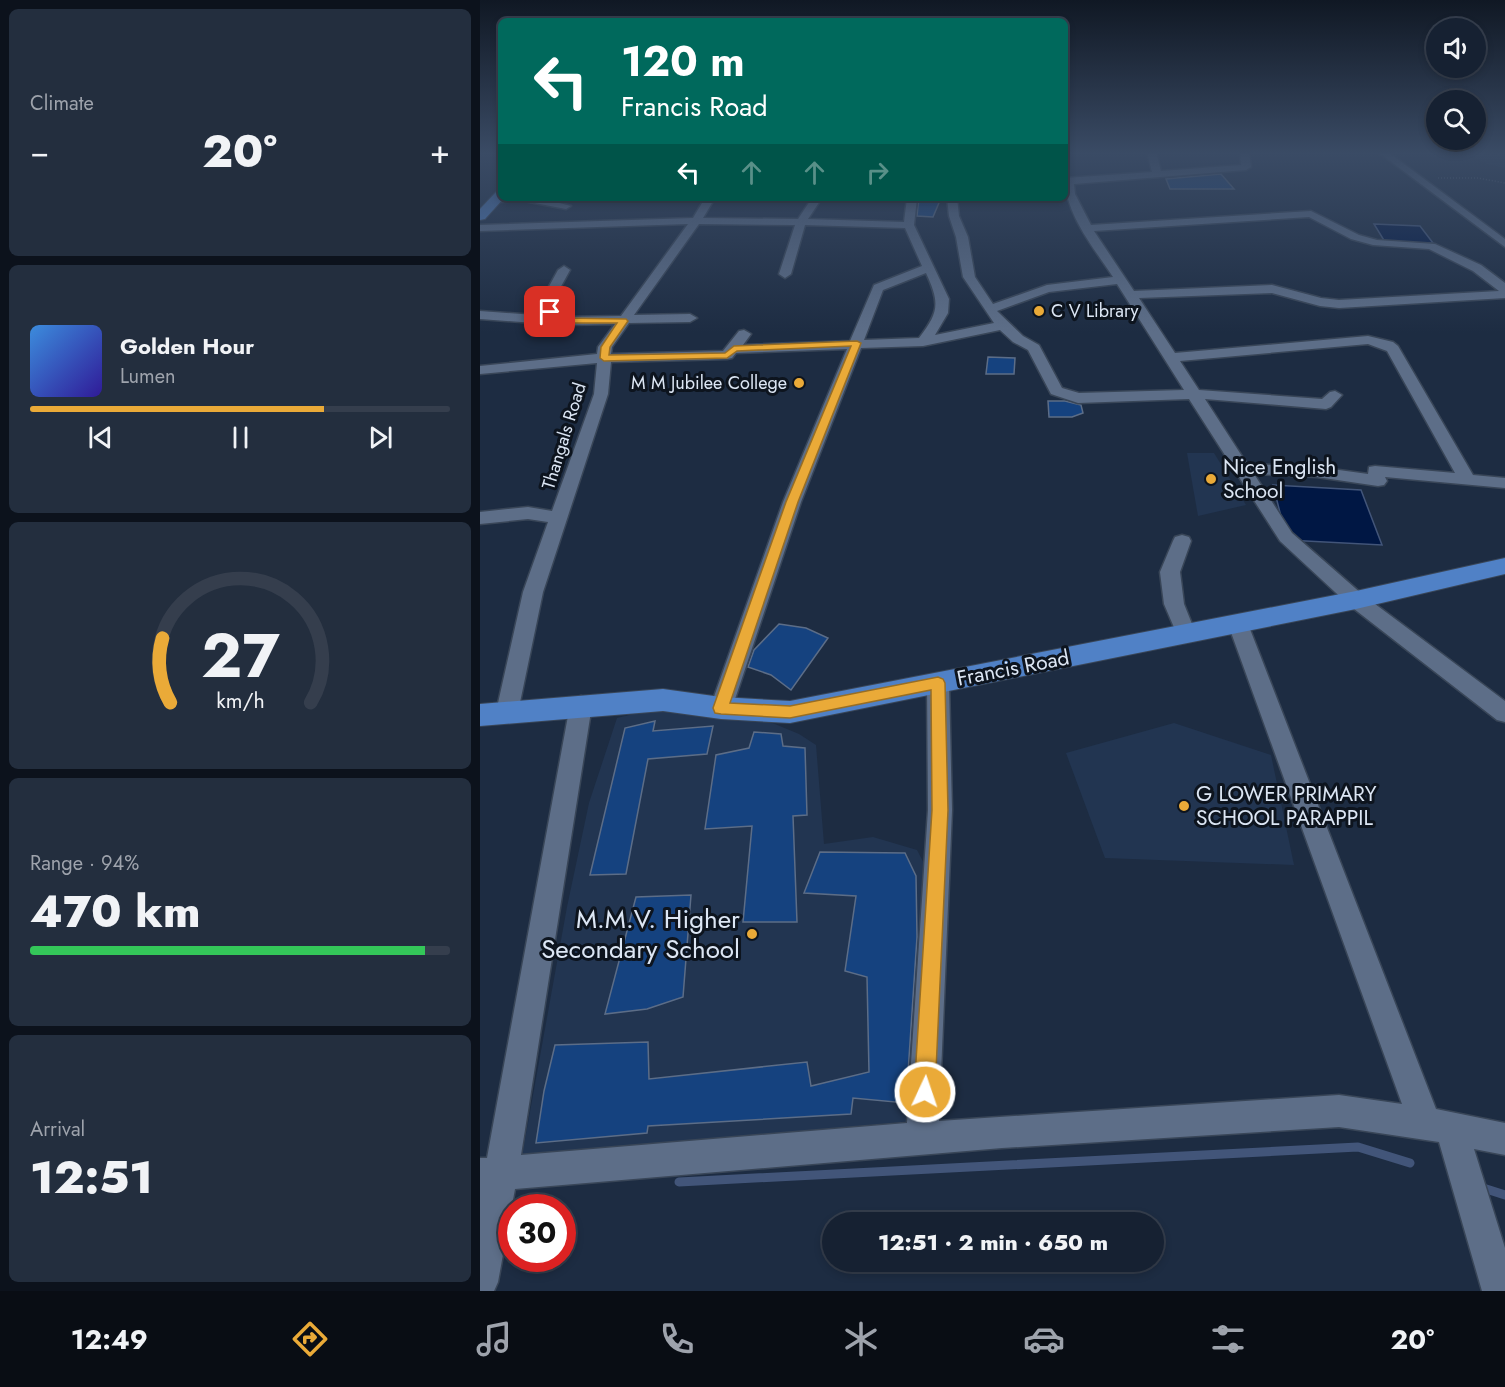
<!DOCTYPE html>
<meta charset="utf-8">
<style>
:root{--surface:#162132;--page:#232e3e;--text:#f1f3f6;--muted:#9ea3ac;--line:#353e4d;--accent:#eaaa38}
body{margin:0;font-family:Jost,sans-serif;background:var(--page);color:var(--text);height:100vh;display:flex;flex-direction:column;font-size:22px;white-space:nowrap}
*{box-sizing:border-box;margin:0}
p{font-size:20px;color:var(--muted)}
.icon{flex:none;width:33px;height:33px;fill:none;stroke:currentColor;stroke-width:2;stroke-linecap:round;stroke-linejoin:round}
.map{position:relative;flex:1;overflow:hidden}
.drawer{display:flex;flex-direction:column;gap:9px;padding:9px;background:#0c121c;width:480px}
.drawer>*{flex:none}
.guide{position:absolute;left:18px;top:18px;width:570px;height:183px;border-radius:9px;box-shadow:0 3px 9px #0003,0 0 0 2px var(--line);background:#00695c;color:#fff;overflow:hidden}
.tools{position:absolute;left:946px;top:18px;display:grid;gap:12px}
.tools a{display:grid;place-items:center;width:60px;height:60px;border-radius:50%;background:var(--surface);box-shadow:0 3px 9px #0003,0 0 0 2px var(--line);font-size:30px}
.speed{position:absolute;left:18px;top:1194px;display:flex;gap:12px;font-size:30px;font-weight:700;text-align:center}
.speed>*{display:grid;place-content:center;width:78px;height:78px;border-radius:50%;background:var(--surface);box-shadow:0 3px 9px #0003,0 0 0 2px var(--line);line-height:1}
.speed .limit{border:9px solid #d22;background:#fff;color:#111}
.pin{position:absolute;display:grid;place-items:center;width:51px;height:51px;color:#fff;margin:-26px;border-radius:12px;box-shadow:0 3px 9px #0006}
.me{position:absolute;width:66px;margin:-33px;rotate:3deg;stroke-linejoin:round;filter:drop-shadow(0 0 4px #0008)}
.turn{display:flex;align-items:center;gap:21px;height:126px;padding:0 24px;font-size:27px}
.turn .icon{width:78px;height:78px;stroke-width:2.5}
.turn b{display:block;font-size:42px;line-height:51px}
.lanes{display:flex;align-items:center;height:57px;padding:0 24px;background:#0003;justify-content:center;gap:30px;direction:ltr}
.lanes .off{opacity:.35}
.big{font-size:45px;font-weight:800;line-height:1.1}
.drawer .widget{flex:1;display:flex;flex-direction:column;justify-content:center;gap:9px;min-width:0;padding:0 21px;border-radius:9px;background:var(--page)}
.drawer .dial{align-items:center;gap:0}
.dial svg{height:156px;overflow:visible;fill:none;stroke:var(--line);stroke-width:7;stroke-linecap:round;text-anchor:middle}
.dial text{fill:var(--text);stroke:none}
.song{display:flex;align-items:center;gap:18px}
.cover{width:72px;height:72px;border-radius:9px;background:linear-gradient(135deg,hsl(210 70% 55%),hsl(250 70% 35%))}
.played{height:6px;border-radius:3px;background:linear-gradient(90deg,var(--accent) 70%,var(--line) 70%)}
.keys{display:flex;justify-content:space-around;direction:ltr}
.heat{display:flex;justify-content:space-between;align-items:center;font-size:33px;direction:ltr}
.charge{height:9px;border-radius:4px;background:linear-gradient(90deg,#34c759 94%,var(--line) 0)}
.trip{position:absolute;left:342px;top:1212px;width:342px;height:60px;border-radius:30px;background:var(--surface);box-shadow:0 3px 9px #0003,0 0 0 2px var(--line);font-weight:800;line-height:60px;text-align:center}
.tab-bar{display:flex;height:96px;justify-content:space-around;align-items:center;background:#090d14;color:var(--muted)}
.tab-bar .icon{width:42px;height:42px}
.tab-bar .on{color:var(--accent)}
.tab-bar b{font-size:27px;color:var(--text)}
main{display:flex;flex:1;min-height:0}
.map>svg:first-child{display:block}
.built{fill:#223551}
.water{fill:#001744;stroke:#425579;stroke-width:1.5}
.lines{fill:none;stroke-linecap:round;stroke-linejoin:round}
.stream{stroke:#425579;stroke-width:9}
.building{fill:#15427f;stroke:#5c6d87;stroke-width:1.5}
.minor-casing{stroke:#394658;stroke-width:3}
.major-casing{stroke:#394658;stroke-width:2}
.path{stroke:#5a677b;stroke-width:1.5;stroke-dasharray:1 2;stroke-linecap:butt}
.minor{fill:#5d6e88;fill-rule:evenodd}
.major{fill:#5081c6;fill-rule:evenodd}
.route{fill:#eaaa38;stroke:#986e24;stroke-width:1.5}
.poi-dot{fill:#eaaa38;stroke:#0d141e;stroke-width:2}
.labels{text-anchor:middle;stroke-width:6;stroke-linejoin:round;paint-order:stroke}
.far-poi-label{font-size:18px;fill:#dce6f4;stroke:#0d141e;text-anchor:start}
.far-street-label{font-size:18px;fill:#dce6f4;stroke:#0d141e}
.poi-label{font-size:21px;fill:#dce6f4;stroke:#0d141e;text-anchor:start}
.street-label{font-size:21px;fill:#dce6f4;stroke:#0d141e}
.near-poi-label{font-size:26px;fill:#dce6f4;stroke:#0d141e;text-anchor:end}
</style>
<main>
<section class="drawer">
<div class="widget"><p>Climate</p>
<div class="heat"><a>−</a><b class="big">20°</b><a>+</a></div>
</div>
<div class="widget">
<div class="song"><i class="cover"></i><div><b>Golden Hour</b><p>Lumen</p></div></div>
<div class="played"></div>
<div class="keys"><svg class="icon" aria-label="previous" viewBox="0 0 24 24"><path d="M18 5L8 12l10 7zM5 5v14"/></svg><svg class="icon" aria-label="pause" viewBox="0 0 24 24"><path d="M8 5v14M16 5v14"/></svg><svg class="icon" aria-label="next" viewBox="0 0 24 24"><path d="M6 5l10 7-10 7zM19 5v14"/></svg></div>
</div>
<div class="widget dial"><svg viewBox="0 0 100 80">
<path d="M14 69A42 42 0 1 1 86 69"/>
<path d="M14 69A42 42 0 0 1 10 36" stroke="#eaaa38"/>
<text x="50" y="56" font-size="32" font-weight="700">27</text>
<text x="50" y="72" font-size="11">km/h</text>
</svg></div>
<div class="widget"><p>Range · 94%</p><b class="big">470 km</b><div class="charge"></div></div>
<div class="widget"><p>Arrival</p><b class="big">12:51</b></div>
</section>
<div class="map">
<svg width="1025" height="1291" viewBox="0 0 1025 1291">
<rect width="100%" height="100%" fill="#1d2c42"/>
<g class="built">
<path d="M983 152H1025V168L1007 164Z"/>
<path d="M707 453H734L766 505 718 516Z"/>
<path d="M178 708 221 717 290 722 319 734 336 745 344 844 393 837 437 850 461 896 464 1034 443 1120 42 1156 87 907 109 803 137 718Z"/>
<path d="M694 723 791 755 814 865 625 858 586 753Z"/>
</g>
<g class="water">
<path d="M894 224 940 226 953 243 905 242Z"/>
<path d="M793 485 881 490 902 545 807 540Z"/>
</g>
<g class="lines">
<g class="stream">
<path d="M199 1182 878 1147 930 1163"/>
<path d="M1000 1187 1025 1195"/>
</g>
</g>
<g class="building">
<path d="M741 174 754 189H690L686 179Z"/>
<path d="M439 198H461L453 217 437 216Z"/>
<path d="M508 357 535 358 534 374H506Z"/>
<path d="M568 401H585L601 405 603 413 592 417H569Z"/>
<path d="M299 624 326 628 348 638 311 690 291 675 268 667 274 650Z"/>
<path d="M175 721 173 731 233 726 227 754 168 759 146 874 110 875 145 728Z"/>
<path d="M274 732 301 734 303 746 325 748 327 815 313 816 317 922H263L272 826 225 829 236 755 269 748Z"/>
<path d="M340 852 425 853 436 876 437 937 426 1103 373 1098 371 1114 168 1126 167 1133 56 1143 64 1091 75 1045 168 1042 169 1079 327 1062 331 1086 389 1072 387 977 365 971 376 896 324 893Z"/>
<path d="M211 895 203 997 167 1009 125 1014 156 897Z"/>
</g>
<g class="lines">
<defs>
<g id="minor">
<path d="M667 152H676L681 171 761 165 760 152H769L771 167 766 170 594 184 595 194 611 225 831 211 879 235 897 240 955 244 1001 265 1025 283V298L859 308 840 306 792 293 659 298 695 353 888 336 913 342 918 346 993 475 1025 478V488L905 477 907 481 904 485 898 486 837 477 774 474 812 533 883 595 1025 701V722L1017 720 869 605 800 541 709 399 598 403 571 394 548 350 533 342 520 330 443 346 381 348 321 502 252 708 249 714 241 717 233 714 230 708 303 502 367 349 256 353 252 358 247 359 131 362 128 394 63 592 38 712 35 718 27 721 19 718 16 712 43 592 68 522 48 519 0 524V512L48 507 72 511 114 394 117 363 0 374V366L117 354 118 347 135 324 82 325 0 319V311L68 316 64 312 61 301 78 270 84 266 90 270 73 301 76 310 85 317 141 316 208 224 0 231V225L213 218 225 198H235L223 218 318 219 332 198H342L328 219 424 222 427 198H437L434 225 469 299 468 313 455 335 514 323 483 277 476 237 469 216 467 198H477L479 216 488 237 495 277 513 304 567 285 633 277C614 248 585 214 585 178L672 172ZM829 217 871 239 893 245 949 249 993 271 1019 291 859 300 841 298 792 285 654 291 614 231ZM219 224 315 225 299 274 305 278 311 274 325 225 425 228 442 266 394 285 370 341 263 345 271 334 264 330 259 331 243 351 131 354 132 347 149 323 210 322 217 318 210 314 154 315ZM446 273C460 303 459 312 439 338L384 340 403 290ZM637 284 644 295 704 390 599 393 582 388 559 345 543 336 517 311 569 292ZM888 344 907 351 975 473 895 466 889 467 888 474 837 467 767 464 725 399 846 409 851 407 862 395 855 391 850 392 842 399 719 390 700 361Z"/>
<path d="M898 152H908L1025 239V247Z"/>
<path d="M21 196V198H60L91 206 86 209 44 201 16 202 11 199Z"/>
<path d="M702 535 709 537 711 541 700 572 704 604 716 634 713 639 706 642 699 639 684 604 680 572 693 541 695 537Z"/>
<path d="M758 616 765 619 768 624 956 1109 1025 1123V1155L994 1149 1025 1248V1291H1002L959 1142 859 1127 522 1148 35 1189 18 1282 14 1291H0V1158H7L90 705 93 699 101 696 109 699 112 705 41 1155 427 1123 448 810 447 683 450 677 458 674 466 677 469 683 472 810 459 1121 859 1095 922 1104 748 624 751 619Z"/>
</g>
<g id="major">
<path d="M21 190V198H24L5 219 0 220V209L17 191Z"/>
<path d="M1025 558V574L876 609 310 723 241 719 183 711 0 726V704L183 689 241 697 310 701 876 591Z"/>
</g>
</defs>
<use href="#minor" class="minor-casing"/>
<use href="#major" class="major-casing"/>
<path class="path" d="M958 178H998L1025 183"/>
<use href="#minor" class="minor"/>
<use href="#major" class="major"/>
</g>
<linearGradient id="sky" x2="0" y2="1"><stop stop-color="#101824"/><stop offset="0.46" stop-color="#3a4b65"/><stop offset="1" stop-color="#3a4b65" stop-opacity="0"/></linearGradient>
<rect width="1025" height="333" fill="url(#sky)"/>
<path class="route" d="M70 310 84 318 146 319 148 321 130 347 129 355 245 353 254 346 377 341 381 343 318 502 250 703 310 706 458 677 463 679 465 683 468 810 455 1092 452 1100 445 1103 437 1100 434 1092 452 810 451 690 310 718 241 714 235 713 233 708 306 502 371 346 257 351 247 358 124 361 120 358 121 347 137 323H82L67 314V311Z"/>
<g class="poi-dot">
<circle cx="559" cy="311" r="6"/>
<circle cx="319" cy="383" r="6"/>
<circle cx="731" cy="479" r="6"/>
<circle cx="704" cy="806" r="6"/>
<circle cx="272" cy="934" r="6"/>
</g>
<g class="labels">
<g class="far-poi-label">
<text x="571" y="317">C V Library</text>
<text x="307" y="389" text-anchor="end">M M Jubilee College</text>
</g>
<g class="far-street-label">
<text transform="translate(84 436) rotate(-73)" y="6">Thangals Road</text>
</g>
<g class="poi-label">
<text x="743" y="474">Nice English<tspan x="743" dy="24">School</tspan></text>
<text x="716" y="801">G LOWER PRIMARY<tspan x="716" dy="24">SCHOOL PARAPPIL</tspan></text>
</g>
<g class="street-label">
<text transform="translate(533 668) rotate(-11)" y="7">Francis Road</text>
</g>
<g class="near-poi-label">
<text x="260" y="928">M.M.V. Higher<tspan x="260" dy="30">Secondary School</tspan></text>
</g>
</g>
</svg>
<div class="tools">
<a><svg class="icon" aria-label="sound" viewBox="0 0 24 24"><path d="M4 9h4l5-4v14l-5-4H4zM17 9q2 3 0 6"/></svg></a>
<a><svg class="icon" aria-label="search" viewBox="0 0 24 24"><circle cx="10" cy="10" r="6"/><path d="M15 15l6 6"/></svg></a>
</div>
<div class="speed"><div class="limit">30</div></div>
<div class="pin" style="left:70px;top:312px;background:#d93025"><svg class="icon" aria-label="arrive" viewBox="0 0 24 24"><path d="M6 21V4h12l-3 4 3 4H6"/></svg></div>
<svg class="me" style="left:445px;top:1092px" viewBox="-20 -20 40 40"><circle r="17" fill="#eaaa38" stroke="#fff" stroke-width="3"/><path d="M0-11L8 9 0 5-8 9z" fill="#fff"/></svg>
<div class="trip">12:51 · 2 min · 650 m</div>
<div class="guide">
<div class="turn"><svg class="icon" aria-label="left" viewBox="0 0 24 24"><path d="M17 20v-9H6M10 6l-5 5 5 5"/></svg><div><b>120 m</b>Francis Road</div></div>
<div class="lanes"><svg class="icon" aria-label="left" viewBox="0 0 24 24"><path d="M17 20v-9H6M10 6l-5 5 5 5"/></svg><svg class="icon off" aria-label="ahead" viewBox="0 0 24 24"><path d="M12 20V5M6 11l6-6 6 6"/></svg><svg class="icon off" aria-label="ahead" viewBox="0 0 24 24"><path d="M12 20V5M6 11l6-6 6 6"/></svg><svg class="icon off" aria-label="right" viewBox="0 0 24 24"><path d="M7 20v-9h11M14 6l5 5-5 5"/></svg></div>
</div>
</div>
</main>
<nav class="tab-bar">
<b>12:49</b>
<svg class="icon on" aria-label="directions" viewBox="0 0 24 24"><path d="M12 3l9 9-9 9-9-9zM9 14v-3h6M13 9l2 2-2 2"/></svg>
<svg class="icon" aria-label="music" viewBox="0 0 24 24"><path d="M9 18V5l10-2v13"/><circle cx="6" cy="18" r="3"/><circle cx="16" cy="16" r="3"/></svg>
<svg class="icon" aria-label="phone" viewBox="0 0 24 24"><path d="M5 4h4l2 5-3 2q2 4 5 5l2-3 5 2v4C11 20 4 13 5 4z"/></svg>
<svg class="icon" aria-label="climate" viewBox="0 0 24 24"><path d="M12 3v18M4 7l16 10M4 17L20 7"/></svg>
<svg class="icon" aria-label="car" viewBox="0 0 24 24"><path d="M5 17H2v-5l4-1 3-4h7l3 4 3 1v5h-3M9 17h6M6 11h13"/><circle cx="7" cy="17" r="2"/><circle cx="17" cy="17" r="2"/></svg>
<svg class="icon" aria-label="filters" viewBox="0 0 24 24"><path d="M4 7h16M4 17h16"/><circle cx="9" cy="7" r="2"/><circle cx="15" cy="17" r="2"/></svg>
<b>20°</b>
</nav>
